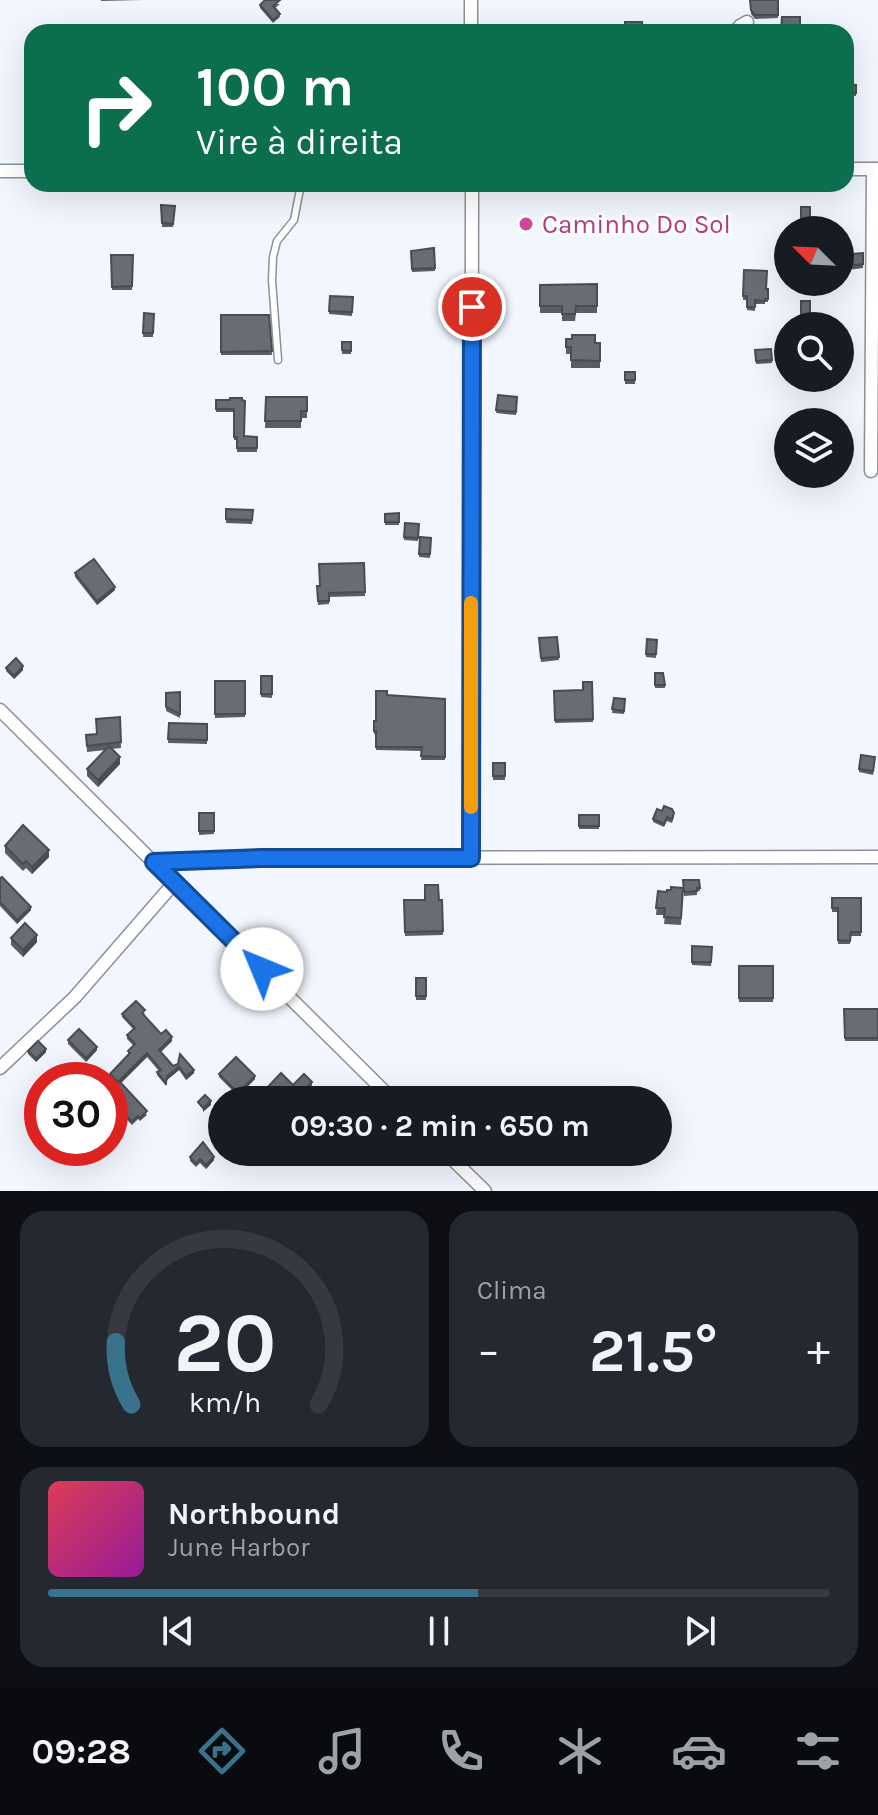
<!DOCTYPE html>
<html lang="pt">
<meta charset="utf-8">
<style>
:root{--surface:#171b24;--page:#242831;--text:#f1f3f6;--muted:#9ea1a6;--line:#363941;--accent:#38728b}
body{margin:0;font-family:Karla,sans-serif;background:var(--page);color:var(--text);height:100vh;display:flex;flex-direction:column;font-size:30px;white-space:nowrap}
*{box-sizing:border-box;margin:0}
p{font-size:26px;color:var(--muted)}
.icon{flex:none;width:44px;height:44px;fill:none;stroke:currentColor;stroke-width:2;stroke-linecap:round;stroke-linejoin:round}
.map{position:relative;height:1191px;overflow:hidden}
.details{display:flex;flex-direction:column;gap:20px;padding:20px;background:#0d0f14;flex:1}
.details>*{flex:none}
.banner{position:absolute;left:24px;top:24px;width:830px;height:168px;border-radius:24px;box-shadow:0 8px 32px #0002;background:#0b6e4f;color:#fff;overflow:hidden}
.needle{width:52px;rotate:294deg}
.fabs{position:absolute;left:774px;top:216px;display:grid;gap:16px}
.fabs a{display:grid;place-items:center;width:80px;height:80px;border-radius:50%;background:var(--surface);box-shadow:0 8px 32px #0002;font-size:40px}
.speed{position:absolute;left:24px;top:1062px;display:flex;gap:16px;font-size:40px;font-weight:700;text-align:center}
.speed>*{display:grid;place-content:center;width:104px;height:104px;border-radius:50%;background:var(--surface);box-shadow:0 8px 32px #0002;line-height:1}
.speed .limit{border:12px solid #d22;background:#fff;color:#111}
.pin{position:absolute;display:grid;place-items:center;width:68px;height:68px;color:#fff;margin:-34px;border:4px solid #fff;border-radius:50%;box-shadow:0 2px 8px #0007}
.me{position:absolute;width:88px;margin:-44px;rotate:315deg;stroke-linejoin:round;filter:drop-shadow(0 0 6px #0008)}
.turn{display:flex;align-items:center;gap:28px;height:168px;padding:0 40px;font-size:36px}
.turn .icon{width:104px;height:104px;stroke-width:2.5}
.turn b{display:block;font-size:56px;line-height:68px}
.big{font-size:60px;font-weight:700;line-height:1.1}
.details .card{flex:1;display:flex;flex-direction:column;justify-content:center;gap:12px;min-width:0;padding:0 28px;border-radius:24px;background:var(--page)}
.details .dial{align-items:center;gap:0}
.dial svg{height:208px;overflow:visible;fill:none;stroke:var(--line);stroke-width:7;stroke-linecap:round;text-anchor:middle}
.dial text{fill:var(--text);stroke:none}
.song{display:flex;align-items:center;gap:24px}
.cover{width:96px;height:96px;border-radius:12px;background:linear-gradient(135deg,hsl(350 70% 55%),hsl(300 70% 35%))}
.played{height:8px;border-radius:4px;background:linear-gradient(90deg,var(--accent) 55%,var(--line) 55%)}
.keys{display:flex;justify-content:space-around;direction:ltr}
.heat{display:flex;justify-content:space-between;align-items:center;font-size:44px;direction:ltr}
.details .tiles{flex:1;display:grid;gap:20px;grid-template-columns:1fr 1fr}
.card:last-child{grid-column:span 2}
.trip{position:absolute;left:208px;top:1086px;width:464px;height:80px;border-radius:40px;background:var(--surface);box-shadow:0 8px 32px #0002;font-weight:700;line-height:80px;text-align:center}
.tabs{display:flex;height:128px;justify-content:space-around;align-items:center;background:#090b0e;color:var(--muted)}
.tabs .icon{width:56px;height:56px}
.tabs .current{color:var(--accent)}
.tabs b{font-size:36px;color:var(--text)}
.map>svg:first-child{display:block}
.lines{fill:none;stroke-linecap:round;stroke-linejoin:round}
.service-casing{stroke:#8c9198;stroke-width:9}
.minor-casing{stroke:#8c9198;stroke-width:15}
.service{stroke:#fff;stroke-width:6}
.minor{stroke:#fff;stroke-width:12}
.wall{fill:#595e63}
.shaded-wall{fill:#494c50}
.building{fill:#686d73;stroke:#494c50;stroke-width:2}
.route-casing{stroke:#114b97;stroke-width:20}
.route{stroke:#1a73e8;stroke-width:14}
.slow{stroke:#f59e0b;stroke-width:14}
.hotel-dot{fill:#d1479c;stroke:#fff;stroke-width:3}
.labels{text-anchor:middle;stroke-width:6;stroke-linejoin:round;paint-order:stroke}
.hotel-label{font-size:26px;fill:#b23c85;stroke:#fff;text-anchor:start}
</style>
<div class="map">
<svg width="878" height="1191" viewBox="0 0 878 1191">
<rect width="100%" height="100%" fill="#f2f7ff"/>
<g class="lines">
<defs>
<path id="service" d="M278 360 272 280 273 257 277 241 294 220 301 184"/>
<g id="minor">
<path d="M471 0V32"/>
<path d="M735 32 740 26 747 22"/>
<path d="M846 169H878"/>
<path d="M0 171H32"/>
<path d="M871 471 873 169"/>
<path d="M0 710 393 1100"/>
<path d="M471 858 472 184"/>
<path d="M154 862 261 858 878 857"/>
<path d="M0 1068 75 997 175 882"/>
<path d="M445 1152 485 1191"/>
</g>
</defs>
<use href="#service" class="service-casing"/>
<use href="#minor" class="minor-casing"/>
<use href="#service" class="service"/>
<use href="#minor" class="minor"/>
</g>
<g class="wall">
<path d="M101 0H142L101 1Z"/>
<path d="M750 0H778V18L755 19 751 14Z"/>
<path d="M280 4 275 8 280 17 273 23 260 8V5Z"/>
<path d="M846 84 856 85V96H846V111Z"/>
<path d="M161 205 175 206 173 227H162Z"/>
<rect x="801" y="207" width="9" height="19"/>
<path d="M434 248 435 271 412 272 411 251Z"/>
<path d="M840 250 851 254 863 253V268L840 271Z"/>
<path d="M111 255H133L132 290H112Z"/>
<path d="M744 270 766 289H768V302H765V304H755V311L747 310V300H743Z"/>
<path d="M597 284V313H576L575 321H562V313H540V285Z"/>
<path d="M330 296 353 297 352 316 329 314Z"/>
<path d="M144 313 154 314 153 337H143Z"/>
<path d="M221 315H269L272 355H221Z"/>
<path d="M566 339 600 343V368H571V354H566Z"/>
<rect x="342" y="342" width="9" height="12"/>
<path d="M771 349 772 363 756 364 755 350Z"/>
<rect x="625" y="372" width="10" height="12"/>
<path d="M498 395 517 397 516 415 496 413Z"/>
<path d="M266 397H307V418H301V428H265Z"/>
<path d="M216 400H230L244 436 257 437V452H237V440H234V412H216Z"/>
<path d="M226 509 253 510 252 524 226 523Z"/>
<path d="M399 513V525H385V514Z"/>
<path d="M405 523 419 524 418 541 404 540Z"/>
<path d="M420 537 431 538 430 558 419 557Z"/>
<path d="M364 563 365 596 329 597V604L318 605 317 586H320Z"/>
<path d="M75 573 115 590 97 605 75 577Z"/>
<path d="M557 637 559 660 541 662 539 642Z"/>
<path d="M647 639 657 640 656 658 646 657Z"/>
<path d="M6 668 23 670 14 679 6 671Z"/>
<path d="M655 673 665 685V688H655Z"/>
<path d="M261 676H272V698L261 697Z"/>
<path d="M215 681H245V717L215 718Z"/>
<path d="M592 682 593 722 555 723 554 691 583 690Z"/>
<path d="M180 692V718L166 711V693Z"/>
<path d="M387 695 445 699V760H421L422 751 376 750V734H374V731L376 721Z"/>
<path d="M614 698 625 699 624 714 612 713Z"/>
<path d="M120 717 121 748 111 749 120 764 98 787 87 776V769L106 750 87 752 86 735 96 734Z"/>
<path d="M169 723 207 724V744L168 743Z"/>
<path d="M875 761 873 775 859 772V769Z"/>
<rect x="493" y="763" width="12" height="17"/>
<path d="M662 811 674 817 672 823 667 821 664 827 653 822V819Z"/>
<path d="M199 813H214V834L199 835Z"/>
<rect x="579" y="815" width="20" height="14"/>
<path d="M5 846 49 857 32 874 26 868 23 871 5 853Z"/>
<path d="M0 878 31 910 17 924 0 906Z"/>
<path d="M683 880H699L700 891H697V895L684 896Z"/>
<path d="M683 888 681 925 664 924 665 915H656L658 891 667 892Z"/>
<path d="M832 898H861V936H851L850 944H838V912H832Z"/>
<path d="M404 900H442L443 935 405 936Z"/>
<path d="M11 938 37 942 23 957 11 945Z"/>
<path d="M692 946 712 947 711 966 692 965Z"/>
<rect x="739" y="966" width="34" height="36"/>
<rect x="416" y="978" width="10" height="22"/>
<path d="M844 1009H878V1041H845Z"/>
<path d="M145 1013 143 1015 161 1034 172 1041 161 1052 173 1066 178 1064 194 1073 186 1080 179 1070 167 1080 166 1086 157 1075V1072L159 1071 147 1057 121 1083 147 1115 140 1121 138 1119 132 1125 110 1102V1090L116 1084 110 1077V1074L128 1055V1051L134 1046 127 1039V1035L133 1029 122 1017V1014Z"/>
<path d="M68 1040 97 1050 86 1062 68 1044Z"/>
<path d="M28 1051 46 1052 36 1062 28 1054Z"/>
<path d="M219 1074 255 1079 238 1096 219 1077Z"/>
<path d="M293 1085H312L297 1100H271L265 1094V1090Z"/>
<path d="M190 1157 214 1160 206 1169 200 1163 196 1167 190 1161Z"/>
</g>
<g class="shaded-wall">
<path d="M115 587V590L97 605V601Z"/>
<path d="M23 666V670L14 679V676Z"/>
<path d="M120 757V764L98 787V780Z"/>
<path d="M49 850V857L32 874V867Z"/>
<path d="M31 907V910L17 924V920Z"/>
<path d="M37 935V942L23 957V950Z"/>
<path d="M172 1037V1041L159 1053V1050Z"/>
<path d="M97 1047V1050L86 1062V1058Z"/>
<path d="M46 1049V1052L36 1062V1059Z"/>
<path d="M147 1053V1057L119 1085V1081Z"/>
<path d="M179 1067V1070L167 1080 166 1086 167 1076Z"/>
<path d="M194 1070V1073L186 1080V1076Z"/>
<path d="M255 1076V1079L238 1096V1093Z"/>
<path d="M312 1082V1085L297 1100H294Z"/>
<path d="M211 1101V1105L203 1112V1108Z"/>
<path d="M214 1157V1160L206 1169V1165Z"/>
</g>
<g class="building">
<path d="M265 0H280L273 6 280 14 273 20 260 5Z"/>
<path d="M750 0H778V15H755L751 10Z"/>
<path d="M782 17H800V32H781Z"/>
<path d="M625 22H642L643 32H621V27H625Z"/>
<path d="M846 84 856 85V93H846V108Z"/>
<path d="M161 205 175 206 173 224 162 223Z"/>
<rect x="801" y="207" width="9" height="15"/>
<path d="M434 248 435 268 412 269 411 251Z"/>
<path d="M850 248 851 254 863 253V264L840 267V250Z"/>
<path d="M111 255H133L132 286 112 287Z"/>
<path d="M744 270 767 271 766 289H768V299H765V301L755 300V307H747V296H743Z"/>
<path d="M597 284V306H576L575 314H562V306H540V285Z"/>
<path d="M330 296 353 297 352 312 329 311Z"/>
<rect x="801" y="301" width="9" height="25"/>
<path d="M144 313 154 314 153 333H143Z"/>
<path d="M221 315H269L272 351 221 352Z"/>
<path d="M572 335H595V343H600V361L571 360V347H566V339H572Z"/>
<path d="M342 342H351V351L342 350Z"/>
<path d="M771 349 772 360 756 361 755 350Z"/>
<rect x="625" y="372" width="10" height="8"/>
<path d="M498 395 517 397 516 412 496 410Z"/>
<path d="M266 397H307V411H301V421H265Z"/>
<path d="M230 398H242V400L245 401 244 436 257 437V448H237V437H234V409H216V400H230Z"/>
<path d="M226 509 253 510 252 520 226 519Z"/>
<path d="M399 513V522H385V514Z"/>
<path d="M405 523 419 524 418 538 404 537Z"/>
<path d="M420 537 431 538 430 554H419Z"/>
<path d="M94 559 115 587 97 601 75 573Z"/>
<path d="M364 563 365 592 329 593V601H318L317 586H320L319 564Z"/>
<path d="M557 637 559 657 541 658 539 638Z"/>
<path d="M647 639 657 640 656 654H646Z"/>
<path d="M16 658 23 666 14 676 6 668Z"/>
<path d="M655 673H663L665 685H655Z"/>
<rect x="261" y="676" width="11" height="18"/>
<rect x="215" y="681" width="30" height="33"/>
<path d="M583 682H592L593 719 555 720 554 691 583 690Z"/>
<path d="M376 691H387V695L445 699V757L421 756 422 747H376V731H374V721H376Z"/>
<path d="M180 692V714L166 707V693Z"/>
<path d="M614 698 625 699 624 711 612 709Z"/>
<path d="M120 717 121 742 87 746 86 735 97 734 96 719Z"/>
<path d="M169 723 207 724V740L168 739Z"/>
<path d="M109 746 120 757 98 780 87 769Z"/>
<path d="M861 755 875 757 873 771 859 769Z"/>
<rect x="493" y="763" width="12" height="13"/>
<path d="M664 806 672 809 674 813 672 819 667 817 664 824 653 819 657 809 662 811Z"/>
<rect x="199" y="813" width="15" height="18"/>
<rect x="579" y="815" width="20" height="11"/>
<path d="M23 825 49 850 32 867 26 861 23 864 5 846Z"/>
<path d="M2 877 31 907 17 920 0 902V878Z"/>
<path d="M683 880H699L700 888H697V891L684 892Z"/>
<path d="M425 885H438L439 900H442L443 931 405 932 404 900H425Z"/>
<path d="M671 887 683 888 681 918 664 917 665 908H656L658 891 667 892V890H671Z"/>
<path d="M832 898H861V932H851L850 941 838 940V908H832Z"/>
<path d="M25 923 37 935 23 950 11 938Z"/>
<path d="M692 946 712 947 711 962H692Z"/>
<rect x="739" y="966" width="34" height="32"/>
<rect x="416" y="978" width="10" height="18"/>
<path d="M136 1001 145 1010 142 1013 161 1034 166 1030 172 1037 159 1050 173 1066 178 1064 180 1054 194 1070 186 1076 179 1067 167 1076 166 1083 157 1072 161 1070 147 1053 119 1081 147 1111 140 1118 138 1116 132 1122 110 1098V1094L112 1092 110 1090 118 1082 110 1074 130 1053 128 1051 135 1044 127 1035 135 1028 122 1014Z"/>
<path d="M844 1009H878V1038H845Z"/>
<path d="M79 1029 97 1047 86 1058 68 1040Z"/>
<path d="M38 1041 46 1049 36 1059 28 1051Z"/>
<path d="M236 1057 255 1076 238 1093 219 1074Z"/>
<path d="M281 1073 293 1085 304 1074 312 1082 294 1100H275L265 1090Z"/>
<path d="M205 1095 211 1101 203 1108 198 1102Z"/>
<path d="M203 1142 214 1157 206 1165 200 1159 196 1164 190 1157Z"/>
</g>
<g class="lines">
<defs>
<path id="route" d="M262 969 154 862 261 858H471L472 307"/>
</defs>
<use href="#route" class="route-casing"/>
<use href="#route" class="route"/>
<path class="slow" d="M471 807V603"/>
</g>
<circle class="hotel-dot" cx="526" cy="224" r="8"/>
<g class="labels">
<g class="hotel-label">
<text x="542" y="233">Caminho Do Sol</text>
</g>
</g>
</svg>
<div class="fabs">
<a><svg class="needle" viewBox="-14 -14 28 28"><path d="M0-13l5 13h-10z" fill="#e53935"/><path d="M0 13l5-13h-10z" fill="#9ea1a6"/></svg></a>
<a><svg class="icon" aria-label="search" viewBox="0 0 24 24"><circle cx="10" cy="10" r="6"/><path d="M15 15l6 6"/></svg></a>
<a><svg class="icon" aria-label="layers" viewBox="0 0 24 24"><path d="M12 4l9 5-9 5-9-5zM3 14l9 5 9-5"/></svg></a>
</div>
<div class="speed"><div class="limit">30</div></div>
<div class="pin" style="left:472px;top:307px;background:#d93025"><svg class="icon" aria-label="arrive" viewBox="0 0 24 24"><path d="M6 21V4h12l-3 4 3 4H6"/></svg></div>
<svg class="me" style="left:262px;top:969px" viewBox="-20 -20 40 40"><circle r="19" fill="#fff"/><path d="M0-13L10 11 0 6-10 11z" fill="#1a73e8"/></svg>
<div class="trip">09:30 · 2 min · 650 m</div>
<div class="banner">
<div class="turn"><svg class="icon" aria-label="right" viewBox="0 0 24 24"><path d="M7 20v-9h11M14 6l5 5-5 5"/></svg><div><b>100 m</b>Vire à direita</div></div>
</div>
</div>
<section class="details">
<div class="tiles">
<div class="card dial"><svg viewBox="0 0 100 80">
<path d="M14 69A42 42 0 1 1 86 69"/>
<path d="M14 69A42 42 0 0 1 8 45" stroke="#38728b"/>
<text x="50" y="56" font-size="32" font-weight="700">20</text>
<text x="50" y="72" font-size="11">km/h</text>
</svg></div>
<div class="card"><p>Clima</p>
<div class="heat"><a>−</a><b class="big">21.5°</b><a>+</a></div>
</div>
<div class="card">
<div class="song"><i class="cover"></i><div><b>Northbound</b><p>June Harbor</p></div></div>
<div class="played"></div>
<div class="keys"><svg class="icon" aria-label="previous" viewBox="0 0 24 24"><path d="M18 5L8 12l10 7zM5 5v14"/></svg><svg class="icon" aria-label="pause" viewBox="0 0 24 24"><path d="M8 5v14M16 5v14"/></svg><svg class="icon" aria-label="next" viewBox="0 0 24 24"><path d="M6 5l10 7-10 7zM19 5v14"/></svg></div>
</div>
</div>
</section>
<nav class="tabs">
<b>09:28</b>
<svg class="icon current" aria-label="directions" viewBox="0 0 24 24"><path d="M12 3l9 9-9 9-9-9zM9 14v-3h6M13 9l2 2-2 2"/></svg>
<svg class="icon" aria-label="music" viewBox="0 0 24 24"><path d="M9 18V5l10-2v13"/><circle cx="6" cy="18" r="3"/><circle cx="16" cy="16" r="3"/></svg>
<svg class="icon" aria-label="phone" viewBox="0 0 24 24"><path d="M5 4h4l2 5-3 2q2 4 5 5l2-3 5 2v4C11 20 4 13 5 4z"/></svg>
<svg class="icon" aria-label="climate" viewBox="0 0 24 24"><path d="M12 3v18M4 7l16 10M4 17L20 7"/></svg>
<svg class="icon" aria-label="car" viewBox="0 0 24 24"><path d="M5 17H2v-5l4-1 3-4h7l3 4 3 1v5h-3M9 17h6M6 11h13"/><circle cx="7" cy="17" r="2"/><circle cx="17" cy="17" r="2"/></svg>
<svg class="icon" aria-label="filters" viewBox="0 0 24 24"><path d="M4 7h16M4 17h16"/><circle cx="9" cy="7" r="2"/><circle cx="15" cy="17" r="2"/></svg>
</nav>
